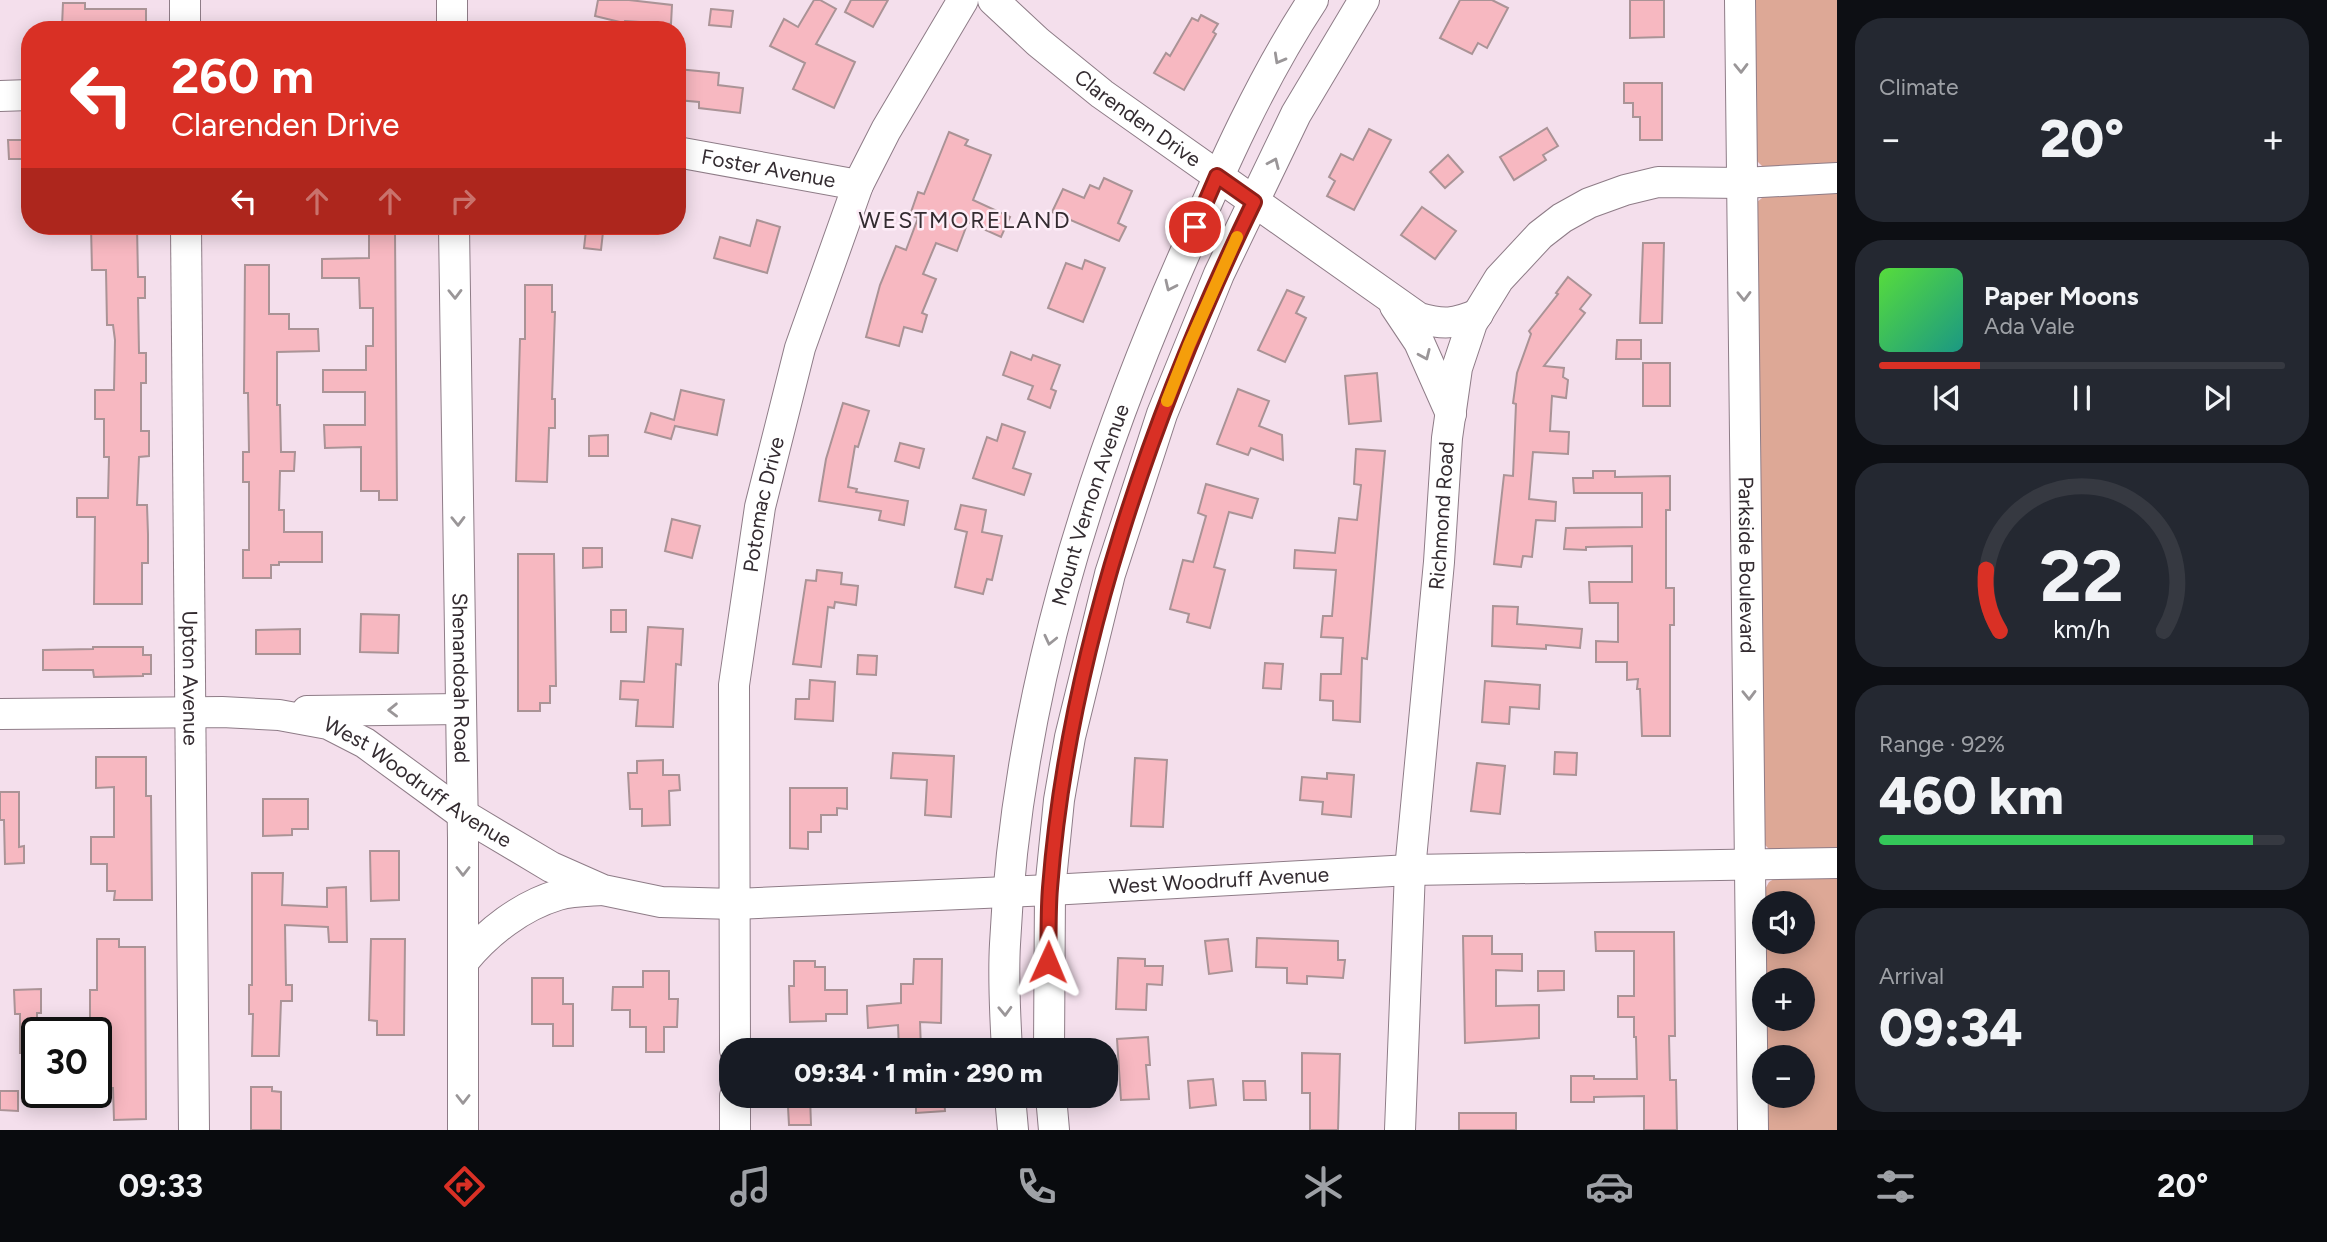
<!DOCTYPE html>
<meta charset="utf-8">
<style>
:root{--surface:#171b24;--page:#242831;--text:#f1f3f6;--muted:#9ea1a6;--line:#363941;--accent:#d93025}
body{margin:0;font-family:Figtree,sans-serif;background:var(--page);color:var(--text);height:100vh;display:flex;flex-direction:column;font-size:26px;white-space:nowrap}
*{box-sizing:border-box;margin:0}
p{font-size:23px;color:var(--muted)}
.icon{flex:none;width:38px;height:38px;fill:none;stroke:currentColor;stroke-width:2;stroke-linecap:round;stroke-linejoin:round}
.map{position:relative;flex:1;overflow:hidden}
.sheet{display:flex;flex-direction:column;gap:18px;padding:18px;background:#0d0f14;width:490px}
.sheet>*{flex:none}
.banner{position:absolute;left:21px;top:21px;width:665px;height:214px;border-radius:28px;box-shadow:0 4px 18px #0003;background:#d93025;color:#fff;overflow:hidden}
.controls{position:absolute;left:1752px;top:891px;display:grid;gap:14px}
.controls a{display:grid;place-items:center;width:63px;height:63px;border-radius:50%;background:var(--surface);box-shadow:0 4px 18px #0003;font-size:35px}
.speed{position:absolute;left:21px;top:1017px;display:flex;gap:14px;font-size:35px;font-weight:700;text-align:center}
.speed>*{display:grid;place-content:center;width:91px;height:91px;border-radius:50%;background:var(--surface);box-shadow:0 4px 18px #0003;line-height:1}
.speed .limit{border:4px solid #111;border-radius:10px;background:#fff;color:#111}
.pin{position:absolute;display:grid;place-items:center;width:60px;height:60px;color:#fff;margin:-30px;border:4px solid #fff;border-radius:50%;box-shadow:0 2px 7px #0007}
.me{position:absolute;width:77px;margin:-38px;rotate:1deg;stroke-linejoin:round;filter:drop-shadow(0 0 5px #0008)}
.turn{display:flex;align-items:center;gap:24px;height:147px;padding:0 35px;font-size:32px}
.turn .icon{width:91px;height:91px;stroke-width:2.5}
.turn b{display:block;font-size:49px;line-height:60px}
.lanes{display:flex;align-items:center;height:66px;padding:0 35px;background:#0003;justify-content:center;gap:35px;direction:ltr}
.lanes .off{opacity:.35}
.big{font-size:52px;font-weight:800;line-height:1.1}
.sheet .card{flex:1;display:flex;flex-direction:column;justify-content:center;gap:10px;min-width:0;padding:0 24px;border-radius:28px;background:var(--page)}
.sheet .dial{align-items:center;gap:0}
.dial svg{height:182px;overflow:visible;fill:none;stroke:var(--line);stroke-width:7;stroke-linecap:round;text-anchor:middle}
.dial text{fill:var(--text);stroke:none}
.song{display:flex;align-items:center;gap:21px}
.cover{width:84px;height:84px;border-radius:10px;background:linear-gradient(135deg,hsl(110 70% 55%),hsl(170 70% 35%))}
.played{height:7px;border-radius:4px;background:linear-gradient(90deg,var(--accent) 25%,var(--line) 25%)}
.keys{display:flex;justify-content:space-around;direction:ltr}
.heat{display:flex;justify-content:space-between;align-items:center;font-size:38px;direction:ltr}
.charge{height:10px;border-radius:5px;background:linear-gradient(90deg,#34c759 92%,var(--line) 0)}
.trip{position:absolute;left:719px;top:1038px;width:399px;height:70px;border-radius:28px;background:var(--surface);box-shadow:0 4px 18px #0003;font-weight:800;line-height:70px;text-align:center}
.tabs{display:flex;height:112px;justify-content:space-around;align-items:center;background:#090b0e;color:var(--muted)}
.tabs .icon{width:49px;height:49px}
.tabs .active{color:var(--accent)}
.tabs b{font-size:32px;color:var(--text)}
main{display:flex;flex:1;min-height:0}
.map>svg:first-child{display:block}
.green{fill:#dda896;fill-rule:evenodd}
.building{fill:#f7b8c1;stroke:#aa9396;stroke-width:2}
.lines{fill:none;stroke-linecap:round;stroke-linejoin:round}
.minor-casing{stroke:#8e7c87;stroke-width:32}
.minor{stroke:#fff;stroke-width:30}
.oneway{stroke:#9a9698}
.route-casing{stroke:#8d1f18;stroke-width:18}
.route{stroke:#d93025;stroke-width:12}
.slow{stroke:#f59e0b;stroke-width:12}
.labels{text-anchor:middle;stroke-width:5;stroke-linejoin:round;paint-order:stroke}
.street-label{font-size:21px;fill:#342c31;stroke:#feeef8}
.neighbourhood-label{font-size:23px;letter-spacing:2px;fill:#342c31;stroke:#feeef8}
</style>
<main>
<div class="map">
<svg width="1837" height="1130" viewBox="0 0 1837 1130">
<rect width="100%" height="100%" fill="#f4dfec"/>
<g class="green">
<path d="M1752 0H1837V168H1764L1756 160Z"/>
<path d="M1837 191V851L1772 852 1764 844 1757 202 1767 194Z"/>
<path d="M1837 877V1130H1765L1764 1096H1802V1057H1764L1763 893 1769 882 1774 879ZM1764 903H1802V942H1764ZM1764 980H1802V1018H1764Z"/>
</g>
<g class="building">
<path d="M598 0H629L672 5 671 24 625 21 624 23 595 16Z"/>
<path d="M814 0H820L836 9 816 44 855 62 834 108 793 89 805 63 770 46 784 19 798 27Z"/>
<path d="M851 0H888L873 27 845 12Z"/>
<path d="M1460 0H1492L1508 8 1487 48 1478 43 1472 54 1440 38Z"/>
<path d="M1630 0H1664V37L1630 38Z"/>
<path d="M63 3H85V9H146V30H102V26H62Z"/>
<path d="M711 9 733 11 731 27 709 25Z"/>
<path d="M1201 15 1218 24 1213 32 1216 34 1184 90 1154 73 1166 53 1170 56 1192 18 1198 21Z"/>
<path d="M677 69 719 73 718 85 743 88 740 113 699 108V102L677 100Z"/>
<path d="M1624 83H1662V140H1640V117H1633V103H1624Z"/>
<path d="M1547 128 1558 146 1543 155 1546 160 1514 180 1500 157Z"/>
<path d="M1369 129 1391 140 1354 210 1327 196 1335 181 1329 177 1341 154 1353 160Z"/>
<path d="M949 132 968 140 965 145 991 155 973 200 1010 217 1001 237 968 222 957 251 936 243 923 274 936 279 922 313 927 315 922 332 904 327 899 346 866 337 880 285 896 246 906 250 918 218 910 215 918 192 924 194Z"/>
<path d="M8 140H30V159H9Z"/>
<path d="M1448 155 1463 172 1445 188 1430 172Z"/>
<path d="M1104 178 1132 191 1118 223 1126 227 1119 241 1052 212 1063 189 1084 198 1090 185 1099 189Z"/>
<path d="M1422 207 1456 231 1435 259 1401 235Z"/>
<path d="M757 220 780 227 767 273 714 258 720 237 750 246Z"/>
<path d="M91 226H137L138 277H145V298H138L139 353H146V383H141V431H149V456L139 457 137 505H147L148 534V563H142V604H94L95 517H77V498H108L109 457H104V419H95V390H114L115 340 113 325H107L106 270H92Z"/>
<path d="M586 230 603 232 601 250 584 248Z"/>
<path d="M369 232H395L397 500H379V491H361V447L325 448 324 425H365V392H323V370H366V346H373V308H360L359 278H322V259L369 258Z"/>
<path d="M1643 243H1664L1662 323H1640Z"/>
<path d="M1085 260 1105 268 1083 322 1048 308 1066 263 1082 269Z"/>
<path d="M245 265H269V314H289V329H318L319 351 277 352V405H280L281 452H295L294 471H280L279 510H284V532H322V562H279V565H271V578H243V550H249V482H243V452H249L248 393H244Z"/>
<path d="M1568 277 1591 295 1580 309 1585 313 1544 366 1564 368 1563 377 1568 380 1566 398 1552 396 1550 431 1569 432 1568 454 1533 452 1529 499 1556 502 1555 521 1536 520 1532 557 1523 556 1521 567 1494 564 1504 475 1513 476 1516 404 1513 403 1517 373 1531 334 1529 331 1558 294 1556 293Z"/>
<path d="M525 285H552V312H555L552 399H555V428H549L547 482 516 481 520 339H525Z"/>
<path d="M1287 290 1304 297 1296 313 1306 318 1285 362 1258 350Z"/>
<path d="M1617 340H1641V359H1616Z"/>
<path d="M1011 352 1031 360 1033 355 1060 365 1051 389 1056 391 1050 408 1028 399 1033 386 1003 375Z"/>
<rect x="1643" y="363" width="27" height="43"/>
<path d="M1377 373 1381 421 1349 424 1345 376Z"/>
<path d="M1238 389 1269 401 1259 426 1282 435 1283 460 1251 448 1248 455 1217 444Z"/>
<path d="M681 390 724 400 717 435 675 426 671 439 645 432 651 413 674 420Z"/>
<path d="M843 403 869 411 858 447 855 446 848 487 857 489 856 492 908 501 904 525 879 520 881 511 819 501 826 459Z"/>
<path d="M1002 424 1025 432 1013 468 1031 474 1024 495 973 478 987 437 997 441Z"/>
<path d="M608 435V456H589V436Z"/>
<path d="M900 443 924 449 919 468 895 461Z"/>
<path d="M1356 449 1385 451 1367 659 1362 658 1360 722 1333 720V701L1320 700 1321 674H1341L1343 638 1321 637 1323 616H1332L1336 570 1294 568 1295 550 1335 553 1339 518 1357 520 1361 485 1354 484Z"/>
<path d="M1593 471H1615V477L1670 476V510H1666V588H1674V625H1670V736H1642L1640 689H1637L1638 679 1627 680V662H1596V641L1618 642V603H1590L1589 582H1632V546L1586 547V550L1564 549 1566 528 1642 527V493H1574L1573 478H1593Z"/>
<path d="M1206 484 1258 499 1252 518 1229 512 1214 567 1225 570 1210 628 1187 622 1189 614 1170 609 1183 560 1193 562 1206 516 1198 513Z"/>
<path d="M961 505 986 510 982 532 1002 536 992 580 987 579 983 594 955 587 967 532 955 529Z"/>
<path d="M672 519 700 526 692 558 665 551Z"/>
<path d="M583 548H602V567L583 568Z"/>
<path d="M518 554H554L556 686H550V703H540V711H518Z"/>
<path d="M817 570 842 573 841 584 858 586 856 605 835 602 834 608 828 607 821 667 793 664 806 580 816 581Z"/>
<path d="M1493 606 1518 607 1517 624 1582 629 1580 648 1546 645V649L1492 646Z"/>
<rect x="611" y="610" width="15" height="22"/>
<path d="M361 614 399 615 398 653 360 652Z"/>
<path d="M648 627 683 629 681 665 676 664 673 727 636 726 638 700 620 699 621 681 644 682Z"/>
<path d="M300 629V654H256V630Z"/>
<path d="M93 647H143V655H151V674H143V676L94 677 93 670H43V650L93 649Z"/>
<path d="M858 655 877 656 876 675 857 674Z"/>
<path d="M1265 663 1283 664 1281 689 1263 688Z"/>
<path d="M810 680 835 682 833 721 795 719 796 699H809Z"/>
<path d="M1485 681 1540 685 1539 709 1510 707 1509 724 1482 722Z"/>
<path d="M1555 752 1577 753 1576 775 1554 774Z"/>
<path d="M893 753 954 756 951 817 925 815 927 780 891 778Z"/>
<path d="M96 757H146V796H151L152 900H114L115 891H107V864H91V837H114V787L96 788Z"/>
<path d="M1135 758 1167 760 1163 827 1131 826Z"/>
<path d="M663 760V775H679L680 790 669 791 670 825 642 826V809H630L628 773H637V761Z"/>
<path d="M1477 763 1505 766 1500 814 1471 811Z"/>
<path d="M1327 773 1354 775 1351 817 1322 814 1323 802 1300 800 1302 777 1327 779Z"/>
<path d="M790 788H847V809L837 808V815H821V832H808V849L790 848Z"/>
<path d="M0 792H19V847L24 846V863L5 864 4 820H0Z"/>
<path d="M263 799H308V829H292V835L263 836Z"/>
<path d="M370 851H399V900L371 901Z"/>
<path d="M252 873H283L282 905 327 907V888L346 887 347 942H329L328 927 285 925 286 985H292V1001H281L279 1056H252L253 1014H249V985H252Z"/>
<path d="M1595 932H1674L1675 1036H1669L1670 1080H1676L1677 1130H1644V1096L1594 1097V1102H1571V1076H1594V1079H1637L1636 1037H1634V1017H1618V996H1634V951H1596Z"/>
<path d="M1463 936H1492V954H1522V971L1496 970V1006L1539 1005V1038L1465 1043Z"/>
<path d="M1257 938 1338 941V960H1345L1343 978 1307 976V984L1287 983V968L1256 967Z"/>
<path d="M97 939H119V947H145L146 1119 114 1120 113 1088H96V1032H90V990H97Z"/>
<path d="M371 939H405L404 1035H377V1021L369 1020Z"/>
<path d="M1228 939 1232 971 1209 974 1205 941Z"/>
<path d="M1118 958 1145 959V966H1163L1162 985 1147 984 1146 1010 1116 1009Z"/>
<path d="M914 959H942L941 1023 920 1022 921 1050H899L898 1025 868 1028 867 1006 901 1003V984H913Z"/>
<path d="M794 961H815V967H825V990H847V1014H826V1021L790 1022 789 986H794Z"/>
<path d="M643 971H669V999H678L677 1027H664V1052H646V1027H630V1010H612L613 987H643Z"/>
<path d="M1538 971H1564V990L1538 991Z"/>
<path d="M532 978H563V1004H573V1046H553V1024H532Z"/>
<path d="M41 989V1013H37V1053H20V1014H15L14 990Z"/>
<path d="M1148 1037 1150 1065H1146L1149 1099 1121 1100 1117 1039Z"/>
<path d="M1302 1053 1340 1054 1338 1130H1310V1093H1302Z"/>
<path d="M1213 1079 1216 1105 1190 1108 1188 1081Z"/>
<path d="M1243 1081H1265L1266 1100H1244Z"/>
<path d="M251 1087H272V1091L281 1092V1130H251Z"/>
<path d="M0 1091H18V1111L0 1110Z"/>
<path d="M792 1096H810L811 1125H789L788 1107H792Z"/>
<path d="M916 1096H944L945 1111 916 1113Z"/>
<rect x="1459" y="1113" width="57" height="17"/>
</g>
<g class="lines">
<defs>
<g id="minor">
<path d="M185 0V30"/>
<path d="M452 0V30"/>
<path id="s1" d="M993 0 1038 42 1102 94 1419 318C1444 325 1454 324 1478 314"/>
<path id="s2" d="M1740 0 1753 1130"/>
<path d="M0 96 30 95"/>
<path id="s3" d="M677 152 858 185"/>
<path id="s4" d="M186 226 194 1130"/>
<path id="s5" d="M454 226 463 838V1130"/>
<path d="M1395 306 1419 342 1451 414"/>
<path d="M307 711 461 709"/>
<path id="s6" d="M0 714 222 712 279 715 328 724 365 743 462 814 551 867 603 890 661 902 735 904 1050 890 1410 870 1837 863"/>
<path d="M464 961C488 932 521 906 558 895 572 891 588 891 602 890"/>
<path id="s7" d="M735 1050 734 685 760 507 800 348 858 185 886 130 963 0"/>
<path id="s8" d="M1007 1050C1005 1015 1003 979 1005 944 1016 704 1088 472 1185 253 1222 167 1261 79 1313 0"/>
<path d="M1049 1050 1050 890 1059 800 1070 737 1110 574 1162 414 1219 274 1296 114 1364 0"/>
<path d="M1010 1096 1013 1130"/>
<path d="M1051 1096 1054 1130"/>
<path d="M735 1130V1096"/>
<path id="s9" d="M1400 1130 1410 870 1439 562 1447 438 1457 368 1472 323 1499 279 1540 235 1562 218 1589 203 1625 190 1658 182 1742 183 1837 178"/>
</g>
</defs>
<use href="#minor" class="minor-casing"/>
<use href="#minor" class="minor"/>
</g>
<defs><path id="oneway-chevron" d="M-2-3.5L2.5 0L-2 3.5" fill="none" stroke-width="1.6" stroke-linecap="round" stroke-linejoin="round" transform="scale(1.75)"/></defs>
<g class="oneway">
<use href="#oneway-chevron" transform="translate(1279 59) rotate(119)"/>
<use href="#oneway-chevron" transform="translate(1741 68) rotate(89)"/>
<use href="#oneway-chevron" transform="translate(1274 163) rotate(-66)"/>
<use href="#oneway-chevron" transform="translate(1170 286) rotate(115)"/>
<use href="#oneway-chevron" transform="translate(455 294) rotate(89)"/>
<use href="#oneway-chevron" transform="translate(1744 296) rotate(89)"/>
<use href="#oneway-chevron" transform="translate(1425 355) rotate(66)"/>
<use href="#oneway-chevron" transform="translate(458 521) rotate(89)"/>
<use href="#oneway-chevron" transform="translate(1050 640) rotate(103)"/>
<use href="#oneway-chevron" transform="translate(1749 695) rotate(89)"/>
<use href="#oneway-chevron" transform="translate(393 710) rotate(179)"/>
<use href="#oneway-chevron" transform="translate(463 871) rotate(90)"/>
<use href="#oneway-chevron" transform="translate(1005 1011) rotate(88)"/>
<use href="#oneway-chevron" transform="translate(463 1099) rotate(90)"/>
</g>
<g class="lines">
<defs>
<path id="route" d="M1048 962C1049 937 1048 912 1050 888 1068 654 1152 412 1254 202L1217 176 1195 227"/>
</defs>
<use href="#route" class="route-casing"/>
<use href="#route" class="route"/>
<path class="slow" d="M1167 401 1189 345 1237 237"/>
</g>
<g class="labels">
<g class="street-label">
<text dy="7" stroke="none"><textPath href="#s1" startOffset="187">Clarenden Drive</textPath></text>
<text dy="7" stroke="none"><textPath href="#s3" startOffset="93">Foster Avenue</textPath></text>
<text dy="7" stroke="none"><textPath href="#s7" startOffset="548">Potomac Drive</textPath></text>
<text dy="7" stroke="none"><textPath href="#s8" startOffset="555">Mount Vernon Avenue</textPath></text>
<text dy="7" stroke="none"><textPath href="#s9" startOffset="616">Richmond Road</textPath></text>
<text dy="7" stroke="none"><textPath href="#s2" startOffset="565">Parkside Boulevard</textPath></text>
<text dy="7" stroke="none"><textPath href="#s4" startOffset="452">Upton Avenue</textPath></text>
<text dy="7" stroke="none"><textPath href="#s5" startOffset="452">Shenandoah Road</textPath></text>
<text dy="7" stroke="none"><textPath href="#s6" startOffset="436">West Woodruff Avenue</textPath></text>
<text dy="7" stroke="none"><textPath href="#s6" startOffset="1269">West Woodruff Avenue</textPath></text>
</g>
<g class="neighbourhood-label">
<text x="965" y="228">WESTMORELAND</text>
</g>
</g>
</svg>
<div class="controls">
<a><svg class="icon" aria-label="sound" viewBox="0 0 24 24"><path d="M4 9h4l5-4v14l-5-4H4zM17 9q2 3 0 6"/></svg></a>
<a>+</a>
<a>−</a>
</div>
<div class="speed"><div class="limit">30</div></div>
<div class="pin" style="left:1195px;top:227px;background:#d93025"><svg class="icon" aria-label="arrive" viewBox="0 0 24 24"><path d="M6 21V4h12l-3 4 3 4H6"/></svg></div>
<svg class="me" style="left:1048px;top:962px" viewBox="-20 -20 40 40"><path d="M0-17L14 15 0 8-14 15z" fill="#d93025" stroke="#fff" stroke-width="4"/></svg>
<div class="trip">09:34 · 1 min · 290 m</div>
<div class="banner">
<div class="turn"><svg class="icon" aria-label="left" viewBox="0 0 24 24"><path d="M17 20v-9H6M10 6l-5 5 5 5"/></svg><div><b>260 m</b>Clarenden Drive</div></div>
<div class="lanes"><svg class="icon" aria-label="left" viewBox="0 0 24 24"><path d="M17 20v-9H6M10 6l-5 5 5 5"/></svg><svg class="icon off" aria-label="ahead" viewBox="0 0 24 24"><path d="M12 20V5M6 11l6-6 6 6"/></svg><svg class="icon off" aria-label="ahead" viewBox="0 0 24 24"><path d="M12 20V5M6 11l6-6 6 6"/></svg><svg class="icon off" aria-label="right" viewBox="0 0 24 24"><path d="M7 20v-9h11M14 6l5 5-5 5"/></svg></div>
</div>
</div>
<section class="sheet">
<div class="card"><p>Climate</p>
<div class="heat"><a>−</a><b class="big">20°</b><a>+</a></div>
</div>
<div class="card">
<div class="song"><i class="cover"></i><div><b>Paper Moons</b><p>Ada Vale</p></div></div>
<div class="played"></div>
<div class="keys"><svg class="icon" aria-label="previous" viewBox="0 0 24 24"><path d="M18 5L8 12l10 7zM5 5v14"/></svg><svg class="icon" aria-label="pause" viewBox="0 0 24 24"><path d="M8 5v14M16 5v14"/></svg><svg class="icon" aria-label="next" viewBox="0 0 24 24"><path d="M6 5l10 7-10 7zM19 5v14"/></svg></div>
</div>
<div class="card dial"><svg viewBox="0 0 100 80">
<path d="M14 69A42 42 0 1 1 86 69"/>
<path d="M14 69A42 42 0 0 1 8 42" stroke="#d93025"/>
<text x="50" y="56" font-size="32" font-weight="700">22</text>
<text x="50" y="72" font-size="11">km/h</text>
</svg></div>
<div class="card"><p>Range · 92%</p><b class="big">460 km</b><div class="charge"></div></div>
<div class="card"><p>Arrival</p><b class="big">09:34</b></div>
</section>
</main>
<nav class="tabs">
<b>09:33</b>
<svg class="icon active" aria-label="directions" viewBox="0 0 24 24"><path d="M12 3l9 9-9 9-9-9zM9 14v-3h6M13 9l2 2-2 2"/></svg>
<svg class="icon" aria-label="music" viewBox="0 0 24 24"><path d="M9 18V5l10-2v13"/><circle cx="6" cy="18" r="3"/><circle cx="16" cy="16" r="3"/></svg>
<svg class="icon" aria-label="phone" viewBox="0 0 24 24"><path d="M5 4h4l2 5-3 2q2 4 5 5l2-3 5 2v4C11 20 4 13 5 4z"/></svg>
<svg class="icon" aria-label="climate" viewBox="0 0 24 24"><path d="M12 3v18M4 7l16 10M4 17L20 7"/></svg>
<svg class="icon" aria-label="car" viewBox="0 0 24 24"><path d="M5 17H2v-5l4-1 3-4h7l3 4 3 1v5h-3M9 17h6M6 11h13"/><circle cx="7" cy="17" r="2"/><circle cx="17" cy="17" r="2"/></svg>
<svg class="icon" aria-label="filters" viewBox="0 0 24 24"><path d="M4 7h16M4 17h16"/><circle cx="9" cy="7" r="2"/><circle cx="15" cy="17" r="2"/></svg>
<b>20°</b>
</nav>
